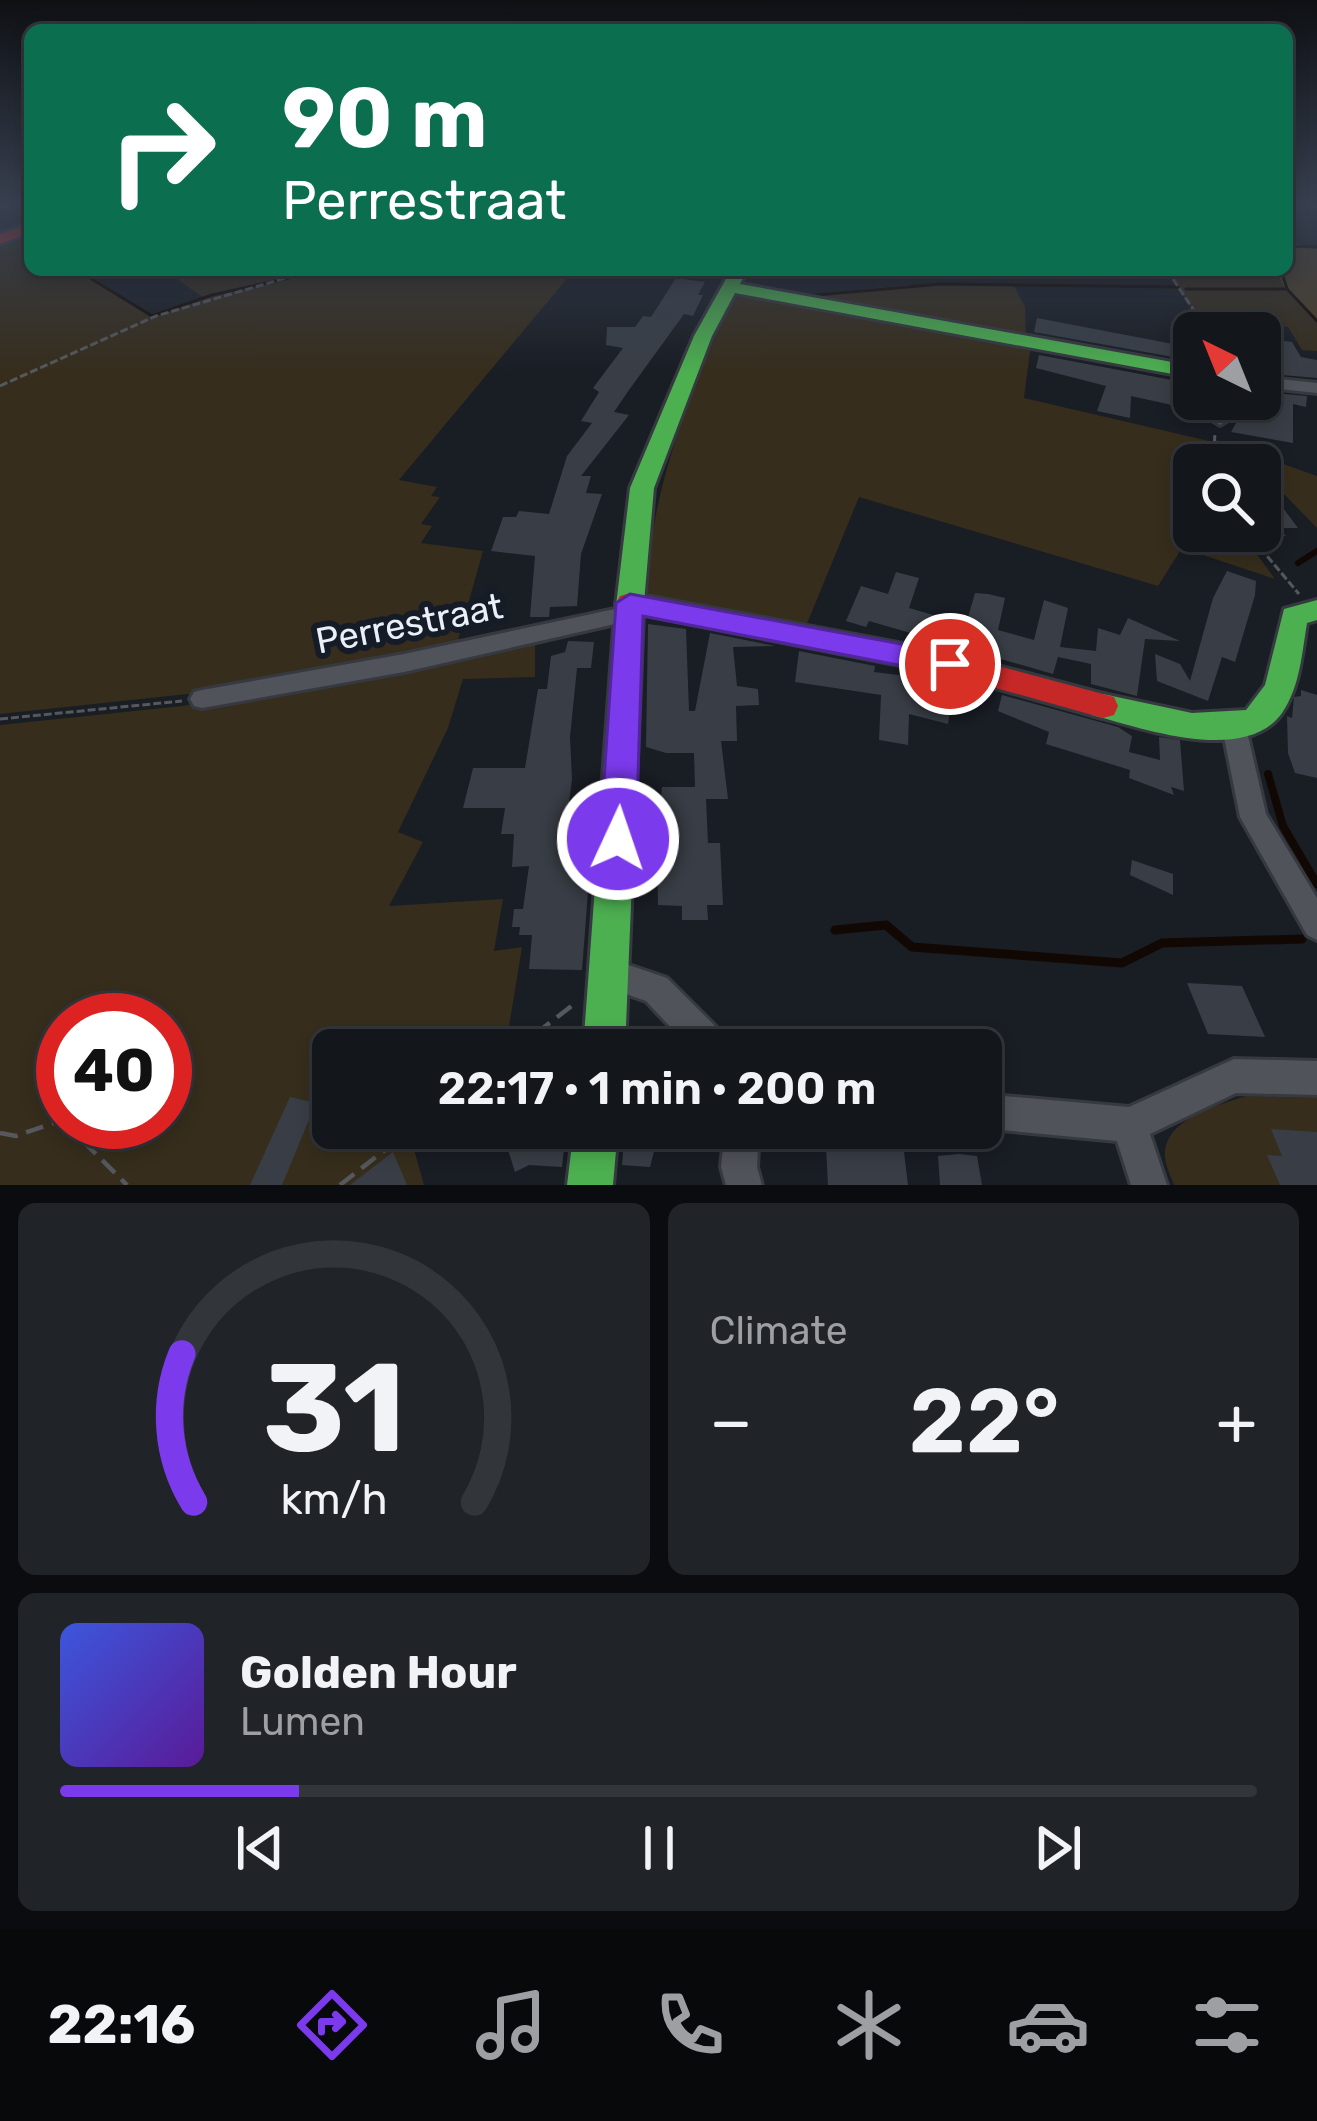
<!DOCTYPE html>
<meta charset="utf-8">
<style>
:root{--surface:#13161b;--page:#202328;--text:#f1f3f6;--muted:#9d9fa3;--line:#32353a;--accent:#7c3aed}
body{margin:0;font-family:Rubik,sans-serif;background:var(--page);color:var(--text);height:100vh;display:flex;flex-direction:column;font-size:45px;white-space:nowrap}
*{box-sizing:border-box;margin:0}
p{font-size:39px;color:var(--muted)}
.icon{flex:none;width:66px;height:66px;fill:none;stroke:currentColor;stroke-width:2;stroke-linecap:round;stroke-linejoin:round}
.map{position:relative;height:1185px;overflow:hidden}
.panel{display:flex;flex-direction:column;gap:18px;padding:18px;background:#0a0c0f;flex:1}
.panel>*{flex:none}
.hud{position:absolute;left:24px;top:24px;width:1269px;height:252px;border-radius:18px;box-shadow:0 6px 18px #0003,0 0 0 3px var(--line);background:#0b6e4f;color:#fff;overflow:hidden}
.needle{width:78px;rotate:317deg}
.controls{position:absolute;left:1173px;top:312px;display:grid;gap:24px}
.controls a{display:grid;place-items:center;width:108px;height:108px;border-radius:18px;background:var(--surface);box-shadow:0 6px 18px #0003,0 0 0 3px var(--line);font-size:60px}
.speed{position:absolute;left:36px;top:993px;display:flex;gap:24px;font-size:60px;font-weight:700;text-align:center}
.speed>*{display:grid;place-content:center;width:156px;height:156px;border-radius:50%;background:var(--surface);box-shadow:0 6px 18px #0003,0 0 0 3px var(--line);line-height:1}
.speed .limit{border:18px solid #d22;background:#fff;color:#111}
.pin{position:absolute;display:grid;place-items:center;width:102px;height:102px;color:#fff;margin:-51px;border:6px solid #fff;border-radius:50%;box-shadow:0 3px 12px #0007}
.me{position:absolute;width:132px;margin:-66px;rotate:3deg;stroke-linejoin:round;filter:drop-shadow(0 0 9px #0008)}
.turn{display:flex;align-items:center;gap:42px;height:252px;padding:0 60px;font-size:54px}
.turn .icon{width:156px;height:156px;stroke-width:2.5}
.turn b{display:block;font-size:84px;line-height:102px}
.big{font-size:90px;font-weight:600;line-height:1.1}
.panel .tile{flex:1;display:flex;flex-direction:column;justify-content:center;gap:18px;min-width:0;padding:0 42px;border-radius:18px;background:var(--page)}
.panel .dial{align-items:center;gap:0}
.dial svg{height:312px;overflow:visible;fill:none;stroke:var(--line);stroke-width:7;stroke-linecap:round;text-anchor:middle}
.dial text{fill:var(--text);stroke:none}
.song{display:flex;align-items:center;gap:36px}
.cover{width:144px;height:144px;border-radius:18px;background:linear-gradient(135deg,hsl(230 70% 55%),hsl(270 70% 35%))}
.played{height:12px;border-radius:6px;background:linear-gradient(90deg,var(--accent) 20%,var(--line) 20%)}
.keys{display:flex;justify-content:space-around;direction:ltr}
.heat{display:flex;justify-content:space-between;align-items:center;font-size:66px;direction:ltr}
.panel .tiles{flex:1;display:grid;gap:18px;grid-template-columns:1fr 1fr}
.tile:last-child{grid-column:span 2}
.trip{position:absolute;left:312px;top:1029px;width:690px;height:120px;border-radius:18px;background:var(--surface);box-shadow:0 6px 18px #0003,0 0 0 3px var(--line);font-weight:600;line-height:120px;text-align:center}
.tabs{display:flex;height:192px;justify-content:space-around;align-items:center;background:#08090b;color:var(--muted)}
.tabs .icon{width:84px;height:84px}
.tabs .active{color:var(--accent)}
.tabs b{font-size:54px;color:var(--text)}
.map>svg:first-child{display:block}
.green{fill:#362d1c;fill-rule:evenodd}
.forest{fill:#4e3f26}
.lines{fill:none;stroke-linecap:round;stroke-linejoin:round}
.stream-far3{stroke:#120803;stroke-width:3}
.stream-far2{stroke:#120803;stroke-width:6}
.stream-far1{stroke:#120803;stroke-width:8}
.stream{stroke:#120803;stroke-width:9}
.building{fill:#393e46}
.street-casing{stroke:#363940;stroke-width:6}
.fast-casing{stroke:#363940;stroke-width:6}
.jam-casing{stroke:#363940;stroke-width:6}
.path-far1{stroke:#55585c;stroke-width:3;stroke-dasharray:8 3;stroke-linecap:butt}
.path{stroke:#55585c;stroke-width:4.5;stroke-dasharray:18 9;stroke-linecap:butt}
.street{fill:#505359;fill-rule:evenodd}
.fast{fill:#4caf50;fill-rule:evenodd}
.jam{fill:#c62828;fill-rule:evenodd}
.route{fill:#7c3aed;stroke:#51269a;stroke-width:3}
.labels{text-anchor:middle;stroke-width:12;stroke-linejoin:round;paint-order:stroke}
.street-label{font-size:36px;fill:#eaeff8;stroke:#151c28}
</style>
<div class="map">
<svg width="1317" height="1185" viewBox="0 0 1317 1185">
<rect width="100%" height="100%" fill="#191d24"/>
<g class="green">
<path d="M28 236 30 270H81L151 315 204 298 164 270H574L399 480 437 487 431 496 440 497 421 524 432 526 421 543 483 551 456 647 207 692 0 714V245Z"/>
<path d="M1165 270H1275L1285 289 1317 322V351L1302 350 1288 327 1262 324 1256 317 1245 320 1197 316Z"/>
<path d="M1013 284 1025 307 1026 339 796 296 905 285Z"/>
<path d="M735 291 1031 344 1024 398 1209 441V465H1194V531H1240L1275 579 1182 548 1158 586 859 497 806 626 644 595C656 474 687 401 735 291Z"/>
<path d="M1216 440 1317 476V528L1283 493 1260 491V465H1218Z"/>
<path d="M535 639V677L463 679 448 728 398 832 423 842 389 906 503 899 494 951 522 947 506 1045 500 1050H333V1128H408L424 1185H0V725L182 706ZM63 1020H165V1122H63Z"/>
<path d="M1247 1096 1317 1098V1185H1174C1171 1177 1165 1165 1165 1156 1163 1119 1220 1104 1247 1096Z"/>
</g>
<path class="forest" d="M1287 242 1317 247V322L1285 289 1275 270H1287Z"/>
<g class="lines">
<g class="stream-far3">
<path d="M1287 246 1317 247"/>
<path d="M77 270 152 316 212 295 324 270"/>
<path d="M1281 270 1287 289 1317 321"/>
<path d="M1186 289H1287"/>
<path d="M805 296 941 284 1178 287"/>
</g>
<path class="stream-far2" d="M1298 563 1317 551"/>
<path class="stream-far1" d="M1268 774 1283 826 1317 884"/>
<path class="stream" d="M835 930 886 925 912 947 1122 963 1162 943 1302 939"/>
</g>
<g class="building">
<path d="M676 278 705 282 698 295H703L693 316 684 314 629 390 614 412 629 415 581 476H591L586 493 602 494 581 554 577 606 550 607 549 617H530L535 556 491 551 503 517H516L519 511 549 514 567 456 592 423 581 421 599 392 593 388 623 348 606 345 607 327H635L643 316 651 317Z"/>
<path d="M1037 318 1173 344V357L1034 332Z"/>
<path d="M1278 340 1292 342 1301 357 1317 360V378L1260 373V358H1268L1264 352 1282 354Z"/>
<path d="M1039 355 1172 380 1174 389 1191 394 1190 409 1131 396 1130 418 1097 411 1106 386 1036 368Z"/>
<path d="M1260 392 1307 396 1306 407 1293 404V443L1231 432 1249 399H1260Z"/>
<path d="M1260 505 1283 508 1298 528H1279L1286 536H1260Z"/>
<path d="M1227 571 1256 581 1255 595 1235 662 1222 657 1208 701 1157 681 1155 654 1180 664 1190 681 1213 598Z"/>
<path d="M896 572 919 578 909 608 954 621H967L975 593 988 594 1005 598 998 630 1034 640 1044 600 1068 608 1060 647 1096 651 1098 628 1120 635 1128 618 1180 641 1145 639 1137 696 1091 684V664L1058 657 1053 674 869 621 866 627 846 621 861 586 888 594Z"/>
<path d="M648 624 686 629 689 711H695L710 633 775 646 733 647 737 686 758 689 759 705 736 706 737 741H721L728 799H706L708 843H720L723 905H707L708 920H682V906L658 905 656 798H661L662 787H695L694 753H666L646 747Z"/>
<path d="M568 641 594 642 591 668H577L570 737 572 779 563 851 591 853 582 970 529 969 532 935H519L520 927H512L514 909H523L529 866 512 867 514 834H501L505 808H463L473 768H525L538 689H547L551 656 565 652Z"/>
<path d="M799 651 875 666 874 672 955 682 948 724 909 714 908 745 879 740 881 695 795 682Z"/>
<path d="M1301 690 1317 695V778L1295 773 1288 753 1287 716 1292 718 1294 697 1301 696Z"/>
<path d="M1002 695 1118 727 1132 736 1129 752 1160 760 1159 737 1180 740 1184 791 1171 787 1174 795 1129 778 1130 770 1046 744 1049 732 998 711Z"/>
<path d="M1132 860 1173 874V895L1130 875Z"/>
<path d="M1187 983 1242 986 1265 1037 1208 1034Z"/>
<path d="M290 1097 316 1103 282 1185H250Z"/>
<path d="M501 1128H566L562 1167 529 1165 515 1172Z"/>
<path d="M625 1128H670L669 1145 656 1144 650 1167 622 1165Z"/>
<path d="M1271 1129 1317 1132V1185H1280L1267 1155 1282 1156Z"/>
<path d="M826 1146 904 1152 908 1185H828Z"/>
<path d="M393 1152 407 1185H350Z"/>
<path d="M959 1154 977 1156 982 1185H940L938 1156Z"/>
</g>
<g class="lines">
<defs>
<g id="street">
<path d="M1260 377 1317 383V393L1260 387Z"/>
<path d="M1220 399H1236L1228 420 1220 425 1212 420Z"/>
<path d="M629 606 637 609 640 614 637 619 404 672 202 708 194 706 190 699 194 692 202 690 404 654Z"/>
<path d="M1234 717 1243 720 1246 727 1266 814 1317 898V940L1307 935 1240 817 1222 727 1225 720Z"/>
<path d="M611 959 667 978 727 1038 731 1050H692L646 1001 600 985 596 974 600 963Z"/>
<path d="M1234 1059 1317 1061V1095L1236 1093 1150 1134 1167 1185H1131L1117 1141 980 1128 981 1094 1129 1107Z"/>
<path d="M725 1128H759L757 1167 762 1185H726L721 1167Z"/>
</g>
<g id="fast">
<path d="M731 270H747L740 284 1194 366V378L735 293 712 336 654 488 643 614 625 1050H583L615 614 630 488 694 336Z"/>
<path d="M1317 600V620L1307 623C1302 653 1300 687 1282 713 1247 763 1150 731 1103 718L1092 715 1088 706 1092 697 1103 694 1192 713 1246 710 1265 685 1284 609Z"/>
<path d="M574 1128H618L613 1185H567Z"/>
</g>
<g id="jam">
<path d="M30 224V233L0 244V234Z"/>
<path d="M630 593 946 652 1103 694 1114 697 1118 706 1114 715 1103 718 946 674 620 610 616 603 620 596Z"/>
</g>
</defs>
<use href="#street" class="street-casing"/>
<use href="#fast" class="fast-casing"/>
<use href="#jam" class="jam-casing"/>
<g class="path-far1">
<path d="M302 270H318"/>
<path d="M668 270 714 276"/>
<path d="M1167 270 1209 333"/>
<path d="M0 386 156 316 306 272"/>
<path d="M1213 465 1215 433"/>
<path d="M1246 531 1299 594"/>
<path d="M0 719 182 701"/>
</g>
<g class="path">
<path d="M514 1050 573 1005"/>
<path d="M64 1122 127 1185"/>
<path d="M0 1133 16 1136 62 1120"/>
<path d="M340 1185 413 1128"/>
</g>
<use href="#street" class="street"/>
<use href="#fast" class="fast"/>
<use href="#jam" class="jam"/>
</g>
<linearGradient id="sky" x2="0" y2="1"><stop stop-color="#0e1014"/><stop offset="0.55" stop-color="#384050"/><stop offset="1" stop-color="#384050" stop-opacity="0"/></linearGradient>
<rect width="1317" height="373" fill="url(#sky)"/>
<path class="route" d="M630 594 950 653 960 656 965 664 960 672 950 675 643 616 636 839 631 850 618 855 605 850 600 839 616 603Z"/>
<g class="labels">
<g class="street-label">
<text transform="translate(409 623) rotate(-11)" y="13">Perrestraat</text>
</g>
</g>
</svg>
<div class="controls">
<a><svg class="needle" viewBox="-14 -14 28 28"><path d="M0-13l5 13h-10z" fill="#e53935"/><path d="M0 13l5-13h-10z" fill="#9d9fa3"/></svg></a>
<a><svg class="icon" aria-label="search" viewBox="0 0 24 24"><circle cx="10" cy="10" r="6"/><path d="M15 15l6 6"/></svg></a>
</div>
<div class="speed"><div class="limit">40</div></div>
<div class="pin" style="left:950px;top:664px;background:#d93025"><svg class="icon" aria-label="arrive" viewBox="0 0 24 24"><path d="M6 21V4h12l-3 4 3 4H6"/></svg></div>
<svg class="me" style="left:618px;top:839px" viewBox="-20 -20 40 40"><circle r="17" fill="#7c3aed" stroke="#fff" stroke-width="3"/><path d="M0-11L8 9 0 5-8 9z" fill="#fff"/></svg>
<div class="trip">22:17 · 1 min · 200 m</div>
<div class="hud">
<div class="turn"><svg class="icon" aria-label="right" viewBox="0 0 24 24"><path d="M7 20v-9h11M14 6l5 5-5 5"/></svg><div><b>90 m</b>Perrestraat</div></div>
</div>
</div>
<section class="panel">
<div class="tiles">
<div class="tile dial"><svg viewBox="0 0 100 80">
<path d="M14 69A42 42 0 1 1 86 69"/>
<path d="M14 69A42 42 0 0 1 11 31" stroke="#7c3aed"/>
<text x="50" y="56" font-size="32" font-weight="700">31</text>
<text x="50" y="72" font-size="11">km/h</text>
</svg></div>
<div class="tile"><p>Climate</p>
<div class="heat"><a>−</a><b class="big">22°</b><a>+</a></div>
</div>
<div class="tile">
<div class="song"><i class="cover"></i><div><b>Golden Hour</b><p>Lumen</p></div></div>
<div class="played"></div>
<div class="keys"><svg class="icon" aria-label="previous" viewBox="0 0 24 24"><path d="M18 5L8 12l10 7zM5 5v14"/></svg><svg class="icon" aria-label="pause" viewBox="0 0 24 24"><path d="M8 5v14M16 5v14"/></svg><svg class="icon" aria-label="next" viewBox="0 0 24 24"><path d="M6 5l10 7-10 7zM19 5v14"/></svg></div>
</div>
</div>
</section>
<nav class="tabs">
<b>22:16</b>
<svg class="icon active" aria-label="directions" viewBox="0 0 24 24"><path d="M12 3l9 9-9 9-9-9zM9 14v-3h6M13 9l2 2-2 2"/></svg>
<svg class="icon" aria-label="music" viewBox="0 0 24 24"><path d="M9 18V5l10-2v13"/><circle cx="6" cy="18" r="3"/><circle cx="16" cy="16" r="3"/></svg>
<svg class="icon" aria-label="phone" viewBox="0 0 24 24"><path d="M5 4h4l2 5-3 2q2 4 5 5l2-3 5 2v4C11 20 4 13 5 4z"/></svg>
<svg class="icon" aria-label="climate" viewBox="0 0 24 24"><path d="M12 3v18M4 7l16 10M4 17L20 7"/></svg>
<svg class="icon" aria-label="car" viewBox="0 0 24 24"><path d="M5 17H2v-5l4-1 3-4h7l3 4 3 1v5h-3M9 17h6M6 11h13"/><circle cx="7" cy="17" r="2"/><circle cx="17" cy="17" r="2"/></svg>
<svg class="icon" aria-label="filters" viewBox="0 0 24 24"><path d="M4 7h16M4 17h16"/><circle cx="9" cy="7" r="2"/><circle cx="15" cy="17" r="2"/></svg>
</nav>
